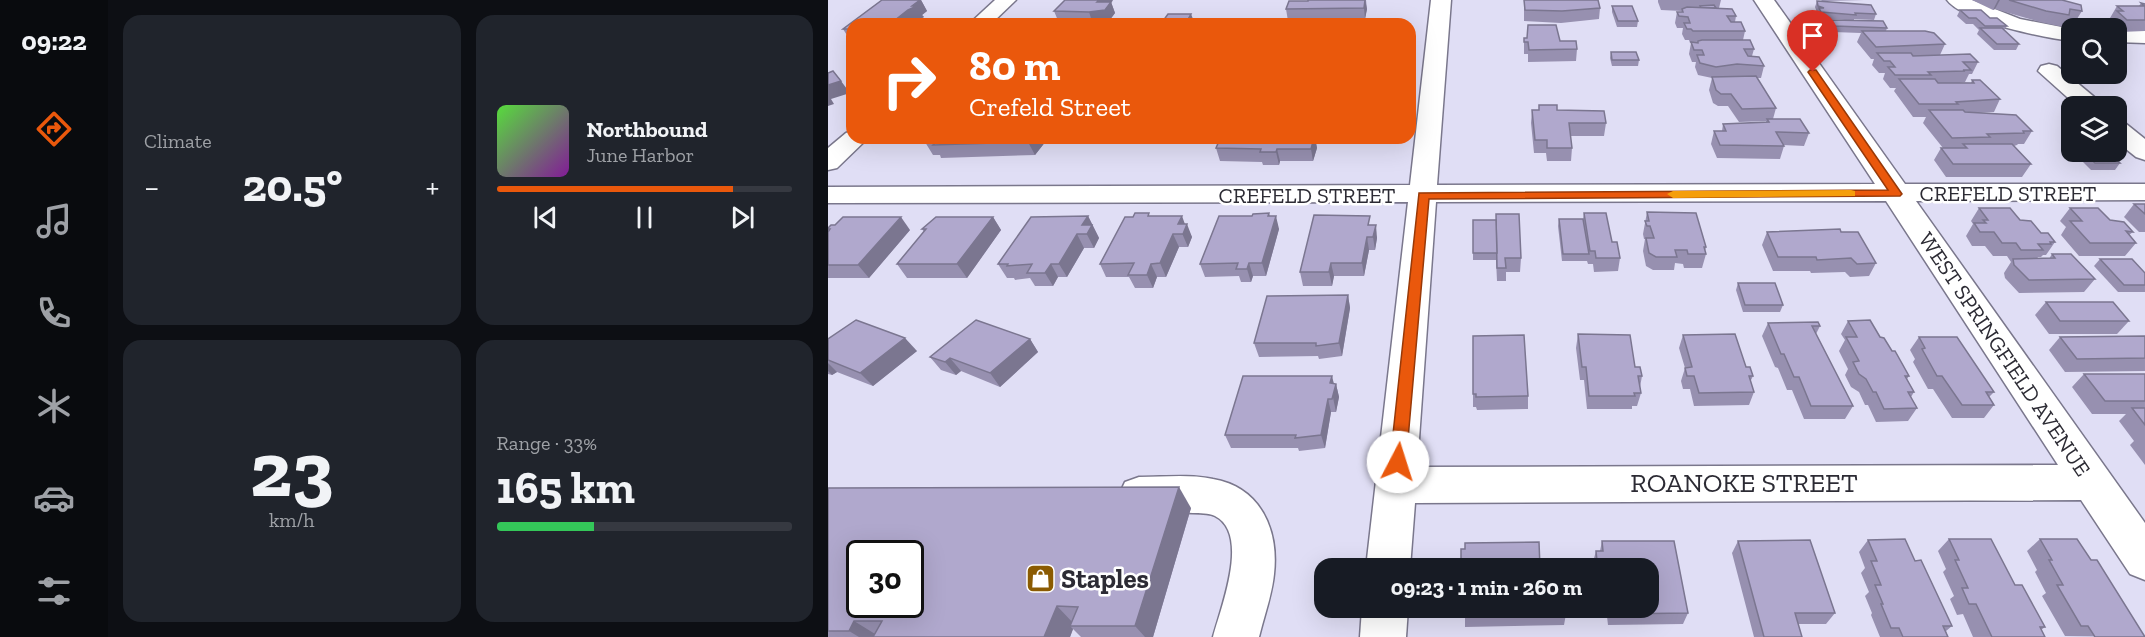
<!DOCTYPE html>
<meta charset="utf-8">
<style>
:root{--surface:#171b24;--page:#20242c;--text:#f1f3f6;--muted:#9ea1a6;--line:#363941;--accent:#ea580c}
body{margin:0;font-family:"Zilla Slab",serif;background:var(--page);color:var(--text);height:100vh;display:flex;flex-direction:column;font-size:22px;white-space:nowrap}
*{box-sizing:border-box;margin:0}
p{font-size:20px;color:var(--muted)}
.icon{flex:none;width:33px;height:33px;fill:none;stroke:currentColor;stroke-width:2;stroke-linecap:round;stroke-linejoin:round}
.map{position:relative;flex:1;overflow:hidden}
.side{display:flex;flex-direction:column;gap:15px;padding:15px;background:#0d0f14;width:720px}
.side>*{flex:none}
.top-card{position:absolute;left:18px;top:18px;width:570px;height:126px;border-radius:18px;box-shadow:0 6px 24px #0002;background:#ea580c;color:#fff;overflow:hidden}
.tools{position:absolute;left:1233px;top:18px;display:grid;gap:12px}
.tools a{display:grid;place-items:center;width:66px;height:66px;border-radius:12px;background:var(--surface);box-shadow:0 6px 24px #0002;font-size:30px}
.speed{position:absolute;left:18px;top:540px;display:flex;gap:12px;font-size:30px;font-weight:700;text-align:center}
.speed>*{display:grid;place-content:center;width:78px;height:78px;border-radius:50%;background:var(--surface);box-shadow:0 6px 24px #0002;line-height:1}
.speed .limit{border:3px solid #111;border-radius:9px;background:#fff;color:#111}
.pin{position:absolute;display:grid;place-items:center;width:51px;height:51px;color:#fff;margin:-62px -26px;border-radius:50% 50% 50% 0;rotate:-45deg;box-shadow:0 0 6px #0007}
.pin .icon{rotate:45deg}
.me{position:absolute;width:66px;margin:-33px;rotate:5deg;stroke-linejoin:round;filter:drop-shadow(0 0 4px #0008)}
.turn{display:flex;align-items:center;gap:21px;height:126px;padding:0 24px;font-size:27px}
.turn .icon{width:78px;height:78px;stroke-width:2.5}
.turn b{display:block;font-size:42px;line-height:51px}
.big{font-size:45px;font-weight:700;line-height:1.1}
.side .card{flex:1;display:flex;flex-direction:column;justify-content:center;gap:9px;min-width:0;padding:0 21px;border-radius:18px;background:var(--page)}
.side .dial{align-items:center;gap:0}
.dial b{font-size:78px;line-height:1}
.song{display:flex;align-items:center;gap:18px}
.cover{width:72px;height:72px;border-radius:9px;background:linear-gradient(135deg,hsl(110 70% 55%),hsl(290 70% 35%))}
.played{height:6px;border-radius:3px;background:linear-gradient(90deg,var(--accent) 80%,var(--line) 80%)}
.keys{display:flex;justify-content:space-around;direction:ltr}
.heat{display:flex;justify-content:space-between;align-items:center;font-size:33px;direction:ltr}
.charge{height:9px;border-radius:4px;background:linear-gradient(90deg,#34c759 33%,var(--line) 0)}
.side .tiles{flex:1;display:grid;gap:15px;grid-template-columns:repeat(2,1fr)}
.trip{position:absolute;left:486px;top:558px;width:345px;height:60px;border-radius:18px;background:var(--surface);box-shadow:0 6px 24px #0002;font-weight:700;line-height:60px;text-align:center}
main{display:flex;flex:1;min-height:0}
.menu{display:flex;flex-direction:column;width:108px;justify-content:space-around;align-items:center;background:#090b0e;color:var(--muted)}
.menu .icon{width:42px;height:42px}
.menu .active{color:var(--accent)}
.menu b{font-size:27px;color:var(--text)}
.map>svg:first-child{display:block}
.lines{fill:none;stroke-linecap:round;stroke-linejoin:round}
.minor-casing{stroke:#7a778c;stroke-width:3}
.minor{fill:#fff;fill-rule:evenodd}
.wall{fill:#9790b0}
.shaded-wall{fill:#7b7690}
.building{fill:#b0a8cd;stroke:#7b7690;stroke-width:1.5;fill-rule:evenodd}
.route{fill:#ea580c;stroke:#983908;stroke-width:1.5}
.slow{fill:#f59e0b}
.labels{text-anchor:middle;stroke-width:5;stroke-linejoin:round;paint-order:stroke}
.street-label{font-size:22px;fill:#2c2b34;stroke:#fff}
.near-street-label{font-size:27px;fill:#2c2b34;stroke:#fff}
.near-poi-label{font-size:27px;font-weight:bold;fill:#2c2b34;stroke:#fff;text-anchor:start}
</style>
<main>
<nav class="menu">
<b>09:22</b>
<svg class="icon active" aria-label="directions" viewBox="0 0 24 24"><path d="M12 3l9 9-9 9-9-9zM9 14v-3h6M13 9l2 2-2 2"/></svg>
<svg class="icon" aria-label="music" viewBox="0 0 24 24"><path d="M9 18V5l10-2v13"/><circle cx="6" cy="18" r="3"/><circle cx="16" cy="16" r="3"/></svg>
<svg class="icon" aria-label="phone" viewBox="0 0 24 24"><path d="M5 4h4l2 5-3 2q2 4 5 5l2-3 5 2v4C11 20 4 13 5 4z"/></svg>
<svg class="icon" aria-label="climate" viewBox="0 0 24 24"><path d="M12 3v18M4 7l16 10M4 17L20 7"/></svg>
<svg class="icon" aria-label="car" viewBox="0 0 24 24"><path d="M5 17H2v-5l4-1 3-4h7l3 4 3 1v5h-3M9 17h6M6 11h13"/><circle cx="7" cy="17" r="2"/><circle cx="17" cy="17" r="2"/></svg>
<svg class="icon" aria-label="filters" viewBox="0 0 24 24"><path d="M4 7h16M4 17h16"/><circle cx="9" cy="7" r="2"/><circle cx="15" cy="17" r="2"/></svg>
</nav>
<section class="side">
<div class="tiles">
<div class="card"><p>Climate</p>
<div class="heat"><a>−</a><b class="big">20.5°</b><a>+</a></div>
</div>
<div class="card">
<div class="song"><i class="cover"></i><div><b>Northbound</b><p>June Harbor</p></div></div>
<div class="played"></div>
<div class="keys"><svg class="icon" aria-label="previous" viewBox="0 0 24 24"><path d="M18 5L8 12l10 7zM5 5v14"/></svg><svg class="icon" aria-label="pause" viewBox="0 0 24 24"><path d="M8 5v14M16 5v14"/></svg><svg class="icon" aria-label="next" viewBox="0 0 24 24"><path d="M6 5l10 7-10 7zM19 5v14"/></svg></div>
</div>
<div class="card dial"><b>23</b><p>km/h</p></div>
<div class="card"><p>Range · 33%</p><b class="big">165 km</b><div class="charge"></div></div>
</div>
</section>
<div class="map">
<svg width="1317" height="637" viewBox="0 0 1317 637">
<rect width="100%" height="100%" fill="#e0def5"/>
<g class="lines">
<defs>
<g id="minor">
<path d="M167 0H188L163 24H141Z"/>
<path d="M603 0H623L609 185 1047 184 926 0H946L1077 184H1317V200L1088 201 1317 523V580L1302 574 1253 500 587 503 582 568H538L580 202 0 203V187L582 185ZM1058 201 1230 465 589 467 608 202Z"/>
<path d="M1119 0H1144L1192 19 1244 29V41C1217 38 1134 21 1119 0Z"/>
<path d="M1288 30 1317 31V43L1288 42Z"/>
<path d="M1221 64 1229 66 1271 101 1274 106H1249L1210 71 1213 66Z"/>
<path d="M1288 121 1297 123 1317 139V160L1308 157 1288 141Z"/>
<path d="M24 131V138H40L9 168 0 170V148L18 133Z"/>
<path d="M311 477C336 477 361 474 385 479 432 487 451 529 446 574 444 595 436 616 431 637H385C392 610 423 534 387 516 381 513 371 513 365 513 341 512 319 516 297 508L291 495 297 482Z"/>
<path d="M534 608H580L578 637H532Z"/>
</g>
</defs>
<use href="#minor" class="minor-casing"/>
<use href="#minor" class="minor"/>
</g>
<g class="wall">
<path d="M54 0H93L99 11 94 15 96 17 83 24H24V40H22L15 29Z"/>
<path d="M237 0H285L283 2 287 13 281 21 265 24 231 23 226 11Z"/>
<path d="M538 0 539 9 537 19 460 21 458 9 480 1Z"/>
<path d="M696 0 772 8 771 19 733 23 696 21Z"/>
<path d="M830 0H893L891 8H888L908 16 907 22 917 31 915 40 926 49 924 56 936 66 933 78H929L948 108 945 119 981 133 976 146 955 145 956 146 952 159 889 158 883 144 886 131H894L895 124 938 122V121L911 122 900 106H890L885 103 881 90 884 78 870 75 867 67 868 62H864L861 54 863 43H862L861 40H857L854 34 855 28H849L847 23 849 12H853L854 11 833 10 830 2Z"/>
<path d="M993 0H1036L994 1Z"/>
<path d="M1144 0H1234L1254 11 1247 22 1238 21 1235 27 1212 22 1167 9 1165 10Z"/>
<path d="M989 1 1048 14 1046 20 1026 19V20L1059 28 1058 31 1117 44 1112 55 1150 62 1144 74H1141L1137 82H1131L1143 83 1144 80 1172 99 1166 112 1147 113 1204 131 1196 144H1190L1189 145 1186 146 1203 164 1194 177H1118L1106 160 1113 148H1115L1095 123 1098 117H1085L1066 91 1068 88H1062L1055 79 1057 73H1051L1044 65 1046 59H1043L1029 42 1033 33 1005 32 1001 26 1003 20H1017L991 18 987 7Z"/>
<path d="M1313 3 1317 4V31L1292 32 1282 23 1284 19 1282 18 1289 6H1311Z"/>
<path d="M784 6 810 21 809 27H789L784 12Z"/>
<path d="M1132 10 1162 18 1179 26 1176 30 1191 44 1188 50H1166L1149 34 1151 30 1145 24H1138L1129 16Z"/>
<path d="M365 19 363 24H336L335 21Z"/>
<path d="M696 38 732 41 749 49 748 61 700 62V54H696Z"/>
<path d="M783 52 811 60 810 66H784L782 58Z"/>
<path d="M711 105 778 123 776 136H742L744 148 743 161H719L718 153H706L703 123 704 110H711Z"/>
<path d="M101 138H216L218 141 207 155 113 158 112 155H105L97 142Z"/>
<path d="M400 138H487L489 148 485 161H452L451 165H435L434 162 392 161 388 148 399 141Z"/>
<path d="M1249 152H1280L1292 163 1287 170H1263L1247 154Z"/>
<path d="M1306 204H1317V232H1311L1296 217Z"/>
<path d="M1151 208 1213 233 1227 242 1218 255H1215L1213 257H1210L1209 259H1221L1224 254 1267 279 1256 292 1191 293 1177 278 1176 273 1183 262 1179 256H1165L1157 246H1144L1138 236 1145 224 1143 221Z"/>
<path d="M1242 208 1282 220 1305 232 1301 235 1308 243 1297 256H1251L1233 235 1238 227 1232 221Z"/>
<path d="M819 212 878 247 877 251 878 254 874 268H856L855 264 847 263 846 270H825L818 266 815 251 817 239H816L815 234Z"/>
<path d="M441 213 442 216 451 229 438 276H425L423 282H413L411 276 377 277 372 264 424 216Z"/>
<path d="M756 213 784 242 792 258 790 271 766 272 765 264H760L759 261H734L730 226 731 219H755Z"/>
<path d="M260 216 271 238 266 248H256L239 277H230L225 286H207L202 278 187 280 186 278H179L170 264Z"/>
<path d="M323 216 357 224 364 237 360 247H351L338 277H329L325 288H307L301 277H278L272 264Z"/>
<path d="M165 217 173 230 139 278H79L69 264 96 232 94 229Z"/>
<path d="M645 220 693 258 692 272H678V281H669L668 260H645Z"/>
<path d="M543 225 549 238 547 250H541L536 276H506L504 286H475L472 272Z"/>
<path d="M0 227V228L82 230 41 278H0Z"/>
<path d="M939 232H1013L1048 263 1041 276 1022 277 1017 272 983 273 982 271H945L934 245Z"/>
<path d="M1272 259 1317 273V292H1290L1266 266Z"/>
<path d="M910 283 955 305 952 312H915L908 290Z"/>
<path d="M520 295 522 308 514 356 491 359 490 356 431 357 426 343Z"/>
<path d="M1218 302 1301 321 1289 334H1221L1207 315Z"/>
<path d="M1020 321 1052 337 1081 376 1079 379 1086 392 1083 397 1089 408 1080 421 1048 422 1040 405H1037L1031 392 1023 387 1017 375 1020 369 1011 351 1017 340 1013 334Z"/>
<path d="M940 323 992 326 988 334 1025 406 1017 419H976L964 390H959L950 368 947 367 934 336Z"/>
<path d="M750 334 807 367 814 376 812 387 813 393 809 406H804V409H759L756 380H752L748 348Z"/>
<path d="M855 335 918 367 925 376 922 382 926 392 921 405 866 406 862 389H855L853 381 857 368 851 348Z"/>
<path d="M645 336 700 396V409L649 410 648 407H645Z"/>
<path d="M1317 336V371L1237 372 1221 350 1232 337Z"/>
<path d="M1091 337 1166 392 1161 397 1166 405 1156 418H1124L1105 389H1100L1085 362 1087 359 1082 350Z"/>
<path d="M0 339 89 351 45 386 9 372 4 375 0 374Z"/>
<path d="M202 339 210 352 172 387 133 371 128 375 113 370 102 357Z"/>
<path d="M1256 374H1317V465L1302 445 1306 441 1291 421 1298 414H1264L1244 387Z"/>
<path d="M505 384H508L511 397 508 412H503L497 448 471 451 470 448H403L397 435Z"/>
<path d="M0 488 363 508 325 637H253L245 629 242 637H0Z"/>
<path d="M1121 539 1187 585 1217 627 1213 630 1217 637H1145L1135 614 1129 615 1122 599 1126 596 1115 572 1118 569 1110 551Z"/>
<path d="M1212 539 1263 560 1317 637 1237 636 1214 596 1218 593 1207 572 1209 570 1199 551Z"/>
<path d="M1040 540 1087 561 1124 626 1118 631 1120 637H1052L1043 615 1044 613 1037 596 1041 592 1033 573 1037 568 1031 552Z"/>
<path d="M774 541H846L860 613 855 624 780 625 778 608H820V568H766L765 562 768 551H772Z"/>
<path d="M910 541 1007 613 998 624H970L974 637H926L904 553Z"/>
<path d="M633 608H737L738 614 736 625 637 627V617H633Z"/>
</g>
<g class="shaded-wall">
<path d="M92 0H93L99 11 94 15 96 17 83 24H62Z"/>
<path d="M271 0H285L277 10 283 2 287 13 281 21 265 24 261 12Z"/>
<path d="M537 0 539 9 537 19 536 8Z"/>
<path d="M1170 0H1172L1167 9 1165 10Z"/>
<path d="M363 14 365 19 363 24H360L359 21Z"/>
<path d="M13 81 22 93 3 99 6 104 0 106V85Z"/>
<path d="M203 138H216L218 141 207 155 200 142Z"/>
<path d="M486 138H487L489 148 485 161 483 149Z"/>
<path d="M449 149 452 161 451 165 448 152Z"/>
<path d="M260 216 271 238 266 248 254 225Z"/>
<path d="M354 216 358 227 359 224 364 237 360 247 350 224Z"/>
<path d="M448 216 451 229 438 276 434 263Z"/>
<path d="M73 217 82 230 41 278 30 265Z"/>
<path d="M165 217 173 230 139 278 129 264Z"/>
<path d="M548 225 549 238 547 250 545 237Z"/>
<path d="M249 234 256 248 239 277 231 264Z"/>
<path d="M345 234 351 247 338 277 332 263Z"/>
<path d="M539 237 541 250 536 276 534 263Z"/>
<path d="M421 263 425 276 423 282 419 269Z"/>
<path d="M503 263 506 276 504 286 501 272Z"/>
<path d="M223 264 230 277 225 286 217 273Z"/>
<path d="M323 264 329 277 325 288 319 275Z"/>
<path d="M520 295 522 308 514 356 511 343Z"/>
<path d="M77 338 89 351 45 386 32 373Z"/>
<path d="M202 339 210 352 172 387 162 373Z"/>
<path d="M122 358 133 371 128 375 117 362Z"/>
<path d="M0 363 9 372 4 375 0 371Z"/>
<path d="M504 376 507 388 508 384 511 397 508 412 502 383Z"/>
<path d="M500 399 503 412 497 448 493 435Z"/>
<path d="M351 487 363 508 325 637H317L307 626Z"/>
<path d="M229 606 247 625 242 626 245 629 242 637H216Z"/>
<path d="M26 621 52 637H31L21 631Z"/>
</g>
<g class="building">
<path d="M54 0H92L84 6H89L80 10 62 24H24V29H15Z"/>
<path d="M237 0H271L269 2H283L277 10 261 12 226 11Z"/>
<path d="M480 0H537L536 8 458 9 461 1H480Z"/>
<path d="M696 0H770L772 8 734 11 697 10Z"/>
<path d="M1181 0H1234L1253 5 1254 11 1242 9 1241 15 1218 11Z"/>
<path d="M989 1 1043 5 1048 14 1027 13 1028 15 993 12 991 8H996L990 6Z"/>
<path d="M1313 3 1317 4V20H1299L1289 11H1295L1289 6H1316Z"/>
<path d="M886 5 888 8H873L872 6Z"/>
<path d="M784 6H804L810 21H790Z"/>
<path d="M859 7 904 9 908 16H899L903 22H913L917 31H865L863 29H859L856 23H862L860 17 851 16 849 12H855L854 9Z"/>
<path d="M1132 10H1153L1162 18H1169L1179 26H1157L1148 18H1141Z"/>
<path d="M340 14H363L359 21H335Z"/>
<path d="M1003 20 1055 21 1059 28 1007 26Z"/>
<path d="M493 23H517V24Z"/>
<path d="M700 25H728L732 41H748L749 49 701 50 700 42H696V38H699Z"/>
<path d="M1152 28H1174L1191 44H1169Z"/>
<path d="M1034 31H1097L1106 33 1117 44 1048 47Z"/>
<path d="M874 40H922L926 49H916L920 56 931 57 936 66 909 64 888 67 872 63 869 55H876L874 50H866L863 42 870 43V41Z"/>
<path d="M783 52H808L811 60H784Z"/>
<path d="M1049 53H1083L1085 56 1142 54 1150 62H1135L1143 70H1135L1137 71 1100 72 1103 75H1067L1060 67H1067L1062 61H1056Z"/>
<path d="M5 71 13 81 0 85V73Z"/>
<path d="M928 76 948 108 914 109 903 94H893L888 90 884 77Z"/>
<path d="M1071 79H1107L1110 83H1146L1144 80H1152L1172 99 1128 102 1130 104H1091Z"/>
<path d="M711 105H729V110L776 111 778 123H741L744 148H719V140H707L704 110H711Z"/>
<path d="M1101 110H1135L1137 112 1188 115 1204 131H1195L1196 133 1159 134 1162 137 1124 138Z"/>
<path d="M939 119H972L981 133 948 132 956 146 892 145 886 131H898L895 124 941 122Z"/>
<path d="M101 138H203L200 142 105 145 108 142H97Z"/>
<path d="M400 138H486L483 149H449L448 152H432L433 149 388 148 391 141H399Z"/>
<path d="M1135 144H1184L1203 164H1125L1113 148H1139Z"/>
<path d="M1255 152H1280L1292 163H1267Z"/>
<path d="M1306 204H1317V214Z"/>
<path d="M1151 208H1182L1192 220 1203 221 1213 233H1220L1227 242H1222L1223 244H1210L1215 250H1193L1188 243H1174L1166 232H1152L1146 223H1158L1155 220H1160Z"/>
<path d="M1242 208H1270L1282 220 1296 222 1305 232 1298 231 1308 243H1262L1242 221H1254Z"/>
<path d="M819 212 868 213 878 247H876L878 254H860L859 250H847L849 257H828L821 253 818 238H826L822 226H819L817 221H821Z"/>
<path d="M307 213H321L320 216H354L350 224H359L355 234H345L332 263 323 264 319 275H300L306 263 272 264 297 217H305Z"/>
<path d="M441 213 440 216H448L434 263H421L419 269H408L410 263 372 264 391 216H424L425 214Z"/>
<path d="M756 213H778L784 242H789L792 258H768L767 251H762Z"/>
<path d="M668 214H691L693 258H677L678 268H669Z"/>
<path d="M486 215 542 216 540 225H548L545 237H539L534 263H503L501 272H472Z"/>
<path d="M260 216 254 225H264L259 234H249L231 264H223L217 273H199L204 264 179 266 180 264H170L203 217Z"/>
<path d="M15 217H73L30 265H0V232L2 229H0V228L3 225H7Z"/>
<path d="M108 217H165L129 264H69L98 229H94Z"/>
<path d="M731 219H755L761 254H735Z"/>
<path d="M645 220H668L669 253H645Z"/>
<path d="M1012 229 1013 232H1030L1048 263 1029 264 1023 258 989 260 988 257H950L939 232Z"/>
<path d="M1224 254H1243L1267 279 1201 280 1186 265 1185 259 1227 258Z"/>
<path d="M1272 259H1304L1317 273V285H1296Z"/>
<path d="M910 283H947L955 305H917Z"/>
<path d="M520 295 511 343 488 346V343H426L439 296Z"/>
<path d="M1218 302H1285L1301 321H1232Z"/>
<path d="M28 320 77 338 32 373 0 360V339Z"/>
<path d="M148 320 202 339 162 373 122 358 117 362 102 357Z"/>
<path d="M1042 320 1052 337 1056 338 1064 351H1067L1081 376H1077L1086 392H1080L1089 408 1056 409 1048 392H1045L1038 379 1031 374 1025 362 1031 361 1018 337H1029L1020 321Z"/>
<path d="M990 322 992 326H984L1025 406H983L971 377H966L956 354H953L940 323Z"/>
<path d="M750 334 802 335 807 367H812L814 376H810L813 393H806L807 396H761L758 367H754Z"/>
<path d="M907 334 918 367H922L925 376H921L926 392 871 393 866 376H859L857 368 864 367 855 335Z"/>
<path d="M696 335 700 396 648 397V394H645V336Z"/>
<path d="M1317 336V358L1249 359 1232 337Z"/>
<path d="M1091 337H1129L1166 392H1158L1166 405H1134L1114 376H1109L1094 349 1097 348Z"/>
<path d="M1256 374H1317V401H1277Z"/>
<path d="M415 376H504L502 383 508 384 504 399H500L493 435 467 438 468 435H397Z"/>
<path d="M1304 408H1317V425Z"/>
<path d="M351 487 307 626H242L250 607 229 606 216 637H45L54 621H26L21 631H0V488ZM32 554H82V604H32Z"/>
<path d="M1077 539 1087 561 1093 560 1124 626H1115L1120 637H1075L1071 628H1063L1053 604H1055L1047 585H1053L1043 561H1049L1040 540Z"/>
<path d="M1121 539H1163L1187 585H1194L1217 627H1212L1217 637H1164L1148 604H1141L1134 588H1140L1127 560H1131Z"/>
<path d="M1212 539H1249L1263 560H1269L1317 637H1267L1260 626H1253L1229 585H1235L1221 560H1224Z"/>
<path d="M982 540 1007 613H967L974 637H936L910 541Z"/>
<path d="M774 541H846L860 613 784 614 783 608H820V568H778L777 560 769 561 768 551H775Z"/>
<path d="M711 542 712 568H633V549H637V543Z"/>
<path d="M636 608H737L738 614 637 616Z"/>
</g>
<path class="route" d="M982 70H988L1074 194 1072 196 601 199 578 462 575 467 570 469 564 467 562 462 591 193 1060 190 980 72Z"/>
<path class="slow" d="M1023 190 1027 191V196L845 198 839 194 845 191Z"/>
<defs>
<symbol id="shop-square" viewBox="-11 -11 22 22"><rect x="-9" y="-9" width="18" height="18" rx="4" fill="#8b5b02" stroke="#fff"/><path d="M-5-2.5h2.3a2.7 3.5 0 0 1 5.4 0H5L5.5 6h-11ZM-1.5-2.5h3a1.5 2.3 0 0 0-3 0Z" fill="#fff"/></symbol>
</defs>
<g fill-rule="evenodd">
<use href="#shop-square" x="196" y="562" width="33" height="33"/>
</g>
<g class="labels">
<g class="street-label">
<text x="1180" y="201">CREFELD STREET</text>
<text x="479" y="203">CREFELD STREET</text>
<text transform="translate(1177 354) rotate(56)" y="8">WEST SPRINGFIELD AVENUE</text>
</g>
<g class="near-street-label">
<text x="916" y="492">ROANOKE STREET</text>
</g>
<g class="near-poi-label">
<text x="233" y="588">Staples</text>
</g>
</g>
</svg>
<div class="tools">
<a><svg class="icon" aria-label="search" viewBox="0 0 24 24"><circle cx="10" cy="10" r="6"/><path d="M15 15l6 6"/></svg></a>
<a><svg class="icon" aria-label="layers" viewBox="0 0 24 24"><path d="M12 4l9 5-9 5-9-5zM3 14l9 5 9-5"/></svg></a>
</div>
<div class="speed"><div class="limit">30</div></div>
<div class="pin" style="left:985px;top:72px;background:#d93025"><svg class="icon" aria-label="arrive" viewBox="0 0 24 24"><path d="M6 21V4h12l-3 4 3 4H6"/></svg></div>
<svg class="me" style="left:570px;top:462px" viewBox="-20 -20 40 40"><circle r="19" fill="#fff"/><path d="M0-13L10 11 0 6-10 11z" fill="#ea580c"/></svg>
<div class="trip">09:23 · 1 min · 260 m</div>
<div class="top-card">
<div class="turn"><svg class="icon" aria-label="right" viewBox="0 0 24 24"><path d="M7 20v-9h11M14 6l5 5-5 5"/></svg><div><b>80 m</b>Crefeld Street</div></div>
</div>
</div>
</main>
